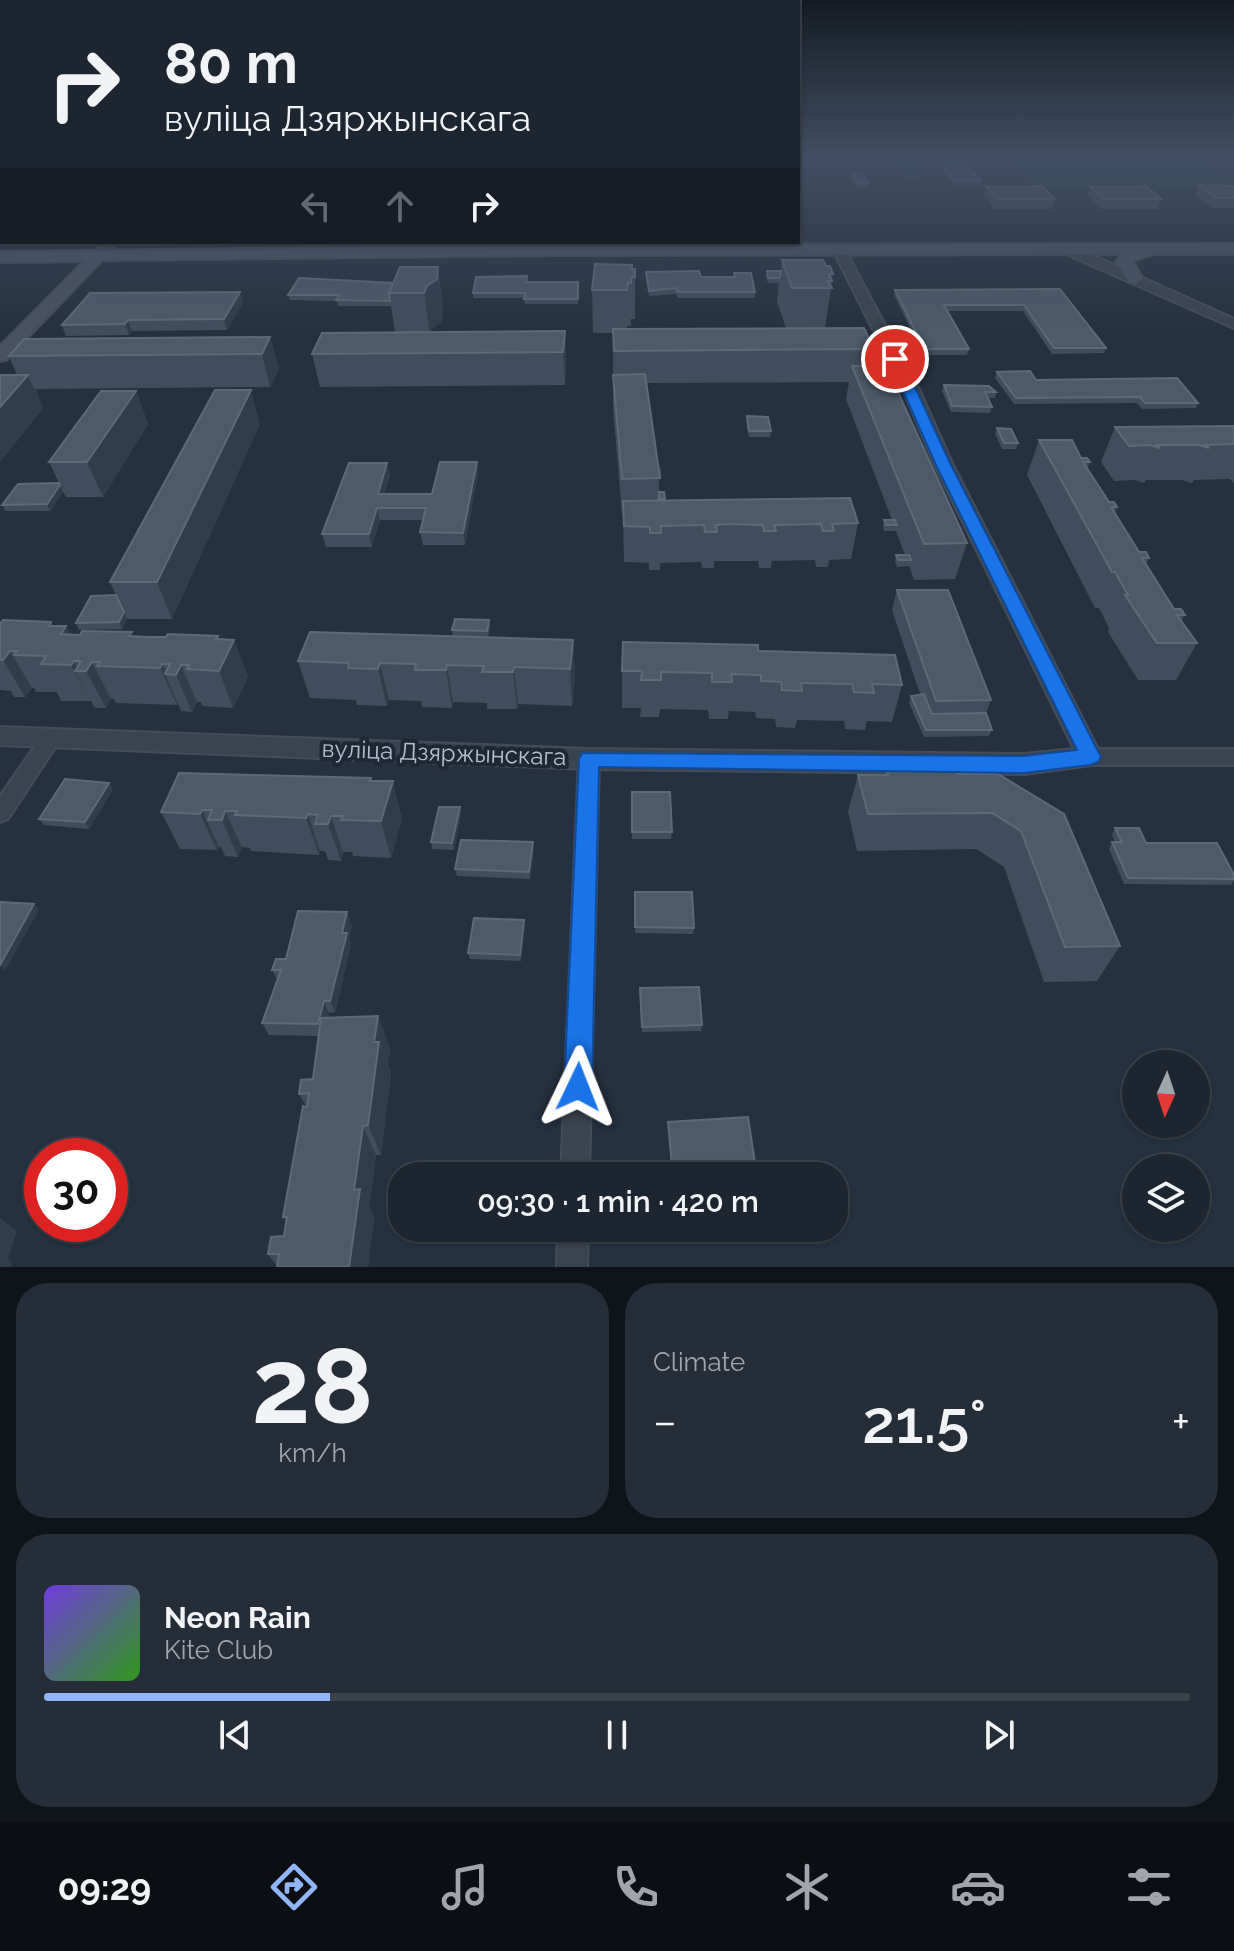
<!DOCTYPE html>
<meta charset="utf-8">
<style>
:root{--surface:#1c2530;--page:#252d38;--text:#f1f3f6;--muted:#a0a5ab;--line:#3a424c;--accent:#8eb6f8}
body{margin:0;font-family:Raleway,sans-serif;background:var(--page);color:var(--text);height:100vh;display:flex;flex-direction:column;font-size:30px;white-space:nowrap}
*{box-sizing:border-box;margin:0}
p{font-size:26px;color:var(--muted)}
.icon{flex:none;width:44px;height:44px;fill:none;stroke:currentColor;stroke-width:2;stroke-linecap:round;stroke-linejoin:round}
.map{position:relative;height:1267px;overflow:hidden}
.details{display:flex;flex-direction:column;gap:16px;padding:16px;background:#0f141a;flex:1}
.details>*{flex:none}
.hud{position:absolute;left:0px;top:0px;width:800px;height:244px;box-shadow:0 2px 6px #0004,0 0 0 2px var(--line);background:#1c2530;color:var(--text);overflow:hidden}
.needle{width:52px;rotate:183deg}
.buttons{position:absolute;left:1122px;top:1050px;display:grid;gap:16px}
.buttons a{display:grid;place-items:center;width:88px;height:88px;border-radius:50%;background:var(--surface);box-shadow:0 2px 6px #0004,0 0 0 2px var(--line);font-size:40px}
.speed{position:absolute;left:24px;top:1138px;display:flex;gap:16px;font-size:40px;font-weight:700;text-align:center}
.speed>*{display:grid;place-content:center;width:104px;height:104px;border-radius:50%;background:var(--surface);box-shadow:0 2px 6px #0004,0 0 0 2px var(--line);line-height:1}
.speed .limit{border:12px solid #d22;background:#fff;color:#111}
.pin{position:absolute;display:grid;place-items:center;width:68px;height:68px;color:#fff;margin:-34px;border:4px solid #fff;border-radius:50%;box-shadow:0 2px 8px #0007}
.me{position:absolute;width:88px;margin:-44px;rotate:2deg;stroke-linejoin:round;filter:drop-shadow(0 0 6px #0008)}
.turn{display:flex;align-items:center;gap:28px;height:168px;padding:0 32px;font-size:36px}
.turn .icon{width:104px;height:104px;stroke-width:2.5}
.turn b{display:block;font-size:56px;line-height:68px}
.lanes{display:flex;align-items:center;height:76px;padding:0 32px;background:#0003;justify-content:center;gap:40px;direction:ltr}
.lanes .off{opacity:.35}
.big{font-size:60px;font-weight:600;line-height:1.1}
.details .widget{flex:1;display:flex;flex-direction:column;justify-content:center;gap:12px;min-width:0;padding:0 28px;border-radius:32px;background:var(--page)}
.details .dial{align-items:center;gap:0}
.dial b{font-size:104px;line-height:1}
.song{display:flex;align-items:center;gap:24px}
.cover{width:96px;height:96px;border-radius:12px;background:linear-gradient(135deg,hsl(260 70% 55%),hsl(110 70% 35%))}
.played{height:8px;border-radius:4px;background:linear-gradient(90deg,var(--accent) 25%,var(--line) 25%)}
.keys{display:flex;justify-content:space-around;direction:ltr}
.heat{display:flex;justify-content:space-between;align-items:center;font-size:44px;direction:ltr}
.details .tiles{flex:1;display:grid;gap:16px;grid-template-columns:1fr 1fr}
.widget:last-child{grid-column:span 2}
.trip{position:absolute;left:388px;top:1162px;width:460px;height:80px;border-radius:32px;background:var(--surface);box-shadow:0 2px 6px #0004,0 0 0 2px var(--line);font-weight:600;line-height:80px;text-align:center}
.tabs{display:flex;height:128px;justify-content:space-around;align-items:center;background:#0b0f13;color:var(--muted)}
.tabs .icon{width:56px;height:56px}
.tabs .selected{color:var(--accent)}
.tabs b{font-size:36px;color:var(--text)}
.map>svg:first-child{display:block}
.green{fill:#273e41}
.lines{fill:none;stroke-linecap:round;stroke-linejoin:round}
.minor-casing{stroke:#434c59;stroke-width:4}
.tertiary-casing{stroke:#434c59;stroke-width:4}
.secondary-casing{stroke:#434c59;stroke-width:4}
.minor{fill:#3a4350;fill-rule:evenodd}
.tertiary{fill:#3a4350;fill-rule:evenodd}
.secondary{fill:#485263;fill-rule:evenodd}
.wall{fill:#404d5e}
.shaded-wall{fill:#303d4d}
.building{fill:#4d5a6a;stroke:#5d6979;stroke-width:2}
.route{fill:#1a73e8;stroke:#114b97;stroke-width:2}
.labels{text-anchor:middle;stroke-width:8;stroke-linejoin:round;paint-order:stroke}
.street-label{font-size:24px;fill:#b6becb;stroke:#1e2835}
</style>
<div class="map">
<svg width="1234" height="1267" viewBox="0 0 1234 1267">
<rect width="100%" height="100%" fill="#253140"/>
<g class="green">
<path d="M880 155H920L926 179 906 180Z"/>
<path d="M1010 155H1171L1203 162 1234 179V188H1034Z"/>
</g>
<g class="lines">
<defs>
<g id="minor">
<path d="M51 730 58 733 61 738 58 743 8 819 0 822V796L44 733Z"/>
<path d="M1090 749H1234V765H1090L1083 763 1080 757 1083 751Z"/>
<path d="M589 751 596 753 599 759 589 1176H561L579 759 582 753Z"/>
<path d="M558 1228H588L587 1267H557Z"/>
</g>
<g id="tertiary">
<path d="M103 242H116L103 259H93L92 256Z"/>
<path d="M839 246 845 250 919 389 952 463 1102 757 1099 764 1024 774 589 769 0 745V727L589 749 1024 754 1074 749 934 463 903 389 833 250Z"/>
<path d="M1066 248H1076L1234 319V328L1066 254Z"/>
</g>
<path id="secondary" d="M1234 244V254H1153L1132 261 1143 279 1135 284 1129 282 1116 262 1123 254 558 255 102 260 6 360 0 361V346L85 261 0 262V252L558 245Z"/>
</defs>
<use href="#minor" class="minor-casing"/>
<use href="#tertiary" class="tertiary-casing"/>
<use href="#secondary" class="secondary-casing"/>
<use href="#minor" class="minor"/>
<use href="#tertiary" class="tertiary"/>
<use href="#secondary" class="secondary"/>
</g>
<g class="wall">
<path d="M929 155H957L959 157 976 163 975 167H969L981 180 980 185H954Z"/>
<path d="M852 174 868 183 867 187 857 188 851 179Z"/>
<rect x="0" y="177" width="2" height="38"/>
<path d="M1199 185 1234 186V208H1212L1195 195Z"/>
<path d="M986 186 1055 199 1052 209H994L984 195Z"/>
<path d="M1090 186 1161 199 1158 209H1100L1087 195Z"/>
<path d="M782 260 826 266 833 274 825 328 874 349 871 366 967 543 955 579 914 580 909 566 897 567 895 561 896 555H905L896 531H884L883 527 884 520H892L846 399 849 382 647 383 658 464 661 470V477H659V492L665 500 858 523 851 559 829 560 828 567H816L815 560 772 561 771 568H759L758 561H714V568H702L701 562 660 563V570H649V563L624 562 623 514H622L613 408V333H593L592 290 632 269H635V319H631V326H627V329L786 328 777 302 779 283H768L766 276 767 271H781Z"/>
<path d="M438 267 443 309 442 322 432 329 431 332 565 331 566 364 565 385 320 387 312 354 395 332 391 306H338L337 301 290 300 288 295 393 283Z"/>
<path d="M646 272 701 277H734V273L755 292V298H678L676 294 649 296Z"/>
<path d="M527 276V282H578V304H525L524 298H473V293Z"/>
<path d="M1060 289 1106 348 1104 353 1052 354 1023 311H947L969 349 967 355H923L894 295 895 290Z"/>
<path d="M240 292 243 302 227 330 132 331 129 335 66 336 62 325Z"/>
<path d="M270 337 279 369 270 387 35 389 43 408 0 462V375H17L9 356Z"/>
<path d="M997 372 1036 380 1198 403 1196 408 1142 409 1137 403 1014 404 995 378Z"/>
<path d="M944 385 996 392 995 398H987L992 407 990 413 951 412 942 391Z"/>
<path d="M136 391 148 424 103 497H66L63 492 50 511H6L2 505 59 483 49 462Z"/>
<path d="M747 416 771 431 770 437H749L746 422Z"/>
<path d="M260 424 172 619H127L122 629 79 630 76 623 116 595 110 582Z"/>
<path d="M1234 426V483L1230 479 1194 480 1192 483 1182 480H1146L1144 483 1135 480 1114 481 1101 462 1115 427Z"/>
<path d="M997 428 1018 443 1016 449H1002L995 434Z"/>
<path d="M1039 440 1090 462 1087 468 1109 502 1117 507 1115 513 1139 552 1149 558 1146 564 1174 609 1185 615 1181 621 1197 643 1176 680H1138L1108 632 1109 628 1099 608H1095L1027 475Z"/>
<path d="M477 462 478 474 465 545H423L420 532 423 520H380L372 547H326L322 534 387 463 390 475 384 494H432Z"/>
<path d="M897 590 991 700 986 713 992 730 989 736 924 737 909 703 911 696 920 694 892 610Z"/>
<path d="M489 620 490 627 488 637 453 636 452 630Z"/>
<path d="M51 622 53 626H66L70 634 166 637 218 636 219 639 234 640 248 677 233 708 202 706 201 702H197L192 712 181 711 178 704 177 705 116 703 114 699H111L106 708H95L91 701H61L57 692H36L34 688H32L25 697H14L11 691 0 690V624Z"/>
<path d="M573 640 575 677 572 706 518 704 517 709H487V703L453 702 452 708 422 707 421 701 389 700 387 706 357 705 356 700 310 698 298 661Z"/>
<path d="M758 651 902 685 892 722 867 721 865 730 845 729 844 721 797 720 795 728 776 727 775 719 756 718 755 712 729 711 728 719H709L708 710 660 709 659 717H640L641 708H622V671Z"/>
<path d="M887 771 957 774H998L1120 946 1097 981 1044 982 1004 867 976 849 857 851 848 812 858 775H886Z"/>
<path d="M371 778 372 781 402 818 391 858 353 856 352 852H343L341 861 328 860 325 851H320L319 855 251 851 250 848 242 847 238 857 225 856 221 847H219L217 850 180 849 161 812Z"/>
<path d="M113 789 89 829 44 825 39 819Z"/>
<path d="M632 792 672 832 671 839H632Z"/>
<path d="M461 814 454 850 432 849 431 842Z"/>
<path d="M1115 828 1146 843 1234 875V881L1231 885 1124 884 1109 849 1112 842H1115L1112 835Z"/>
<path d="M534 849 530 879 457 876 455 869Z"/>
<path d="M635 892 694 928 693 934 635 933Z"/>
<path d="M352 925 349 938 351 945 335 1012 329 1013 328 1018 378 1016 390 1049 388 1064 391 1074 381 1155H376L369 1208 374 1217 368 1267H277V1266L268 1254 284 1236 286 1221 283 1217 306 1106 299 1094 313 1079 318 1036 269 1035 262 1023 278 981 272 970 286 959Z"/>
<path d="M525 926 521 961 470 959 468 953Z"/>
<path d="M640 988 702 1025 701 1031 642 1032Z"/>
<path d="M668 1122 757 1176H672Z"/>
</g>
<g class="shaded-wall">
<path d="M438 267 443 309 442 322 432 329 430 336 424 293Z"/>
<path d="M240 292 243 302 227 330 224 319Z"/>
<path d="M128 320 132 331 129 335 125 324Z"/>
<path d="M565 331 566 364 565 385 563 352Z"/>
<path d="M270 337 279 369 270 387 262 354Z"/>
<path d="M28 375 43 408 0 462V407Z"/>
<path d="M251 390 260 424 172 619 157 582Z"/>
<path d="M136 391 148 424 103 497 87 462Z"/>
<path d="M477 462 478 474 465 545 463 533Z"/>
<path d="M387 463 390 475 380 507 378 494Z"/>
<path d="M60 485 63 492 50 511 47 504Z"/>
<path d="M377 508 380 520 372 547 369 534Z"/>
<path d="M124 612 127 619 122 629 119 622Z"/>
<path d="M66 626 86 663 61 634Z"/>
<path d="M218 636 226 657 234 640 248 677 233 708 219 671 216 639Z"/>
<path d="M573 640 575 677 572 706 570 669Z"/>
<path d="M10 651 32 688 25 697 3 660Z"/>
<path d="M74 661 79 671H75L91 702 71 665Z"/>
<path d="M92 662 111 699 106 708 86 671Z"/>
<path d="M380 663 389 700 387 706 378 669Z"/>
<path d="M162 664 167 674H165L178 704 177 705 160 668Z"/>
<path d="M181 665 197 702 192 712 176 675Z"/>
<path d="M447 665 453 702 452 708 446 670Z"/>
<path d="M514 667 518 704 517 709 513 672Z"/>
<path d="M393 781 402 818 391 858 381 821Z"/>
<path d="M109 783 113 789 89 829 85 822Z"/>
<path d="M460 807 461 814 454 850 452 843Z"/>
<path d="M202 810 219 847 217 850 200 814Z"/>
<path d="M225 811 242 847 238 857 222 820Z"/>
<path d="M308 814 320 851 319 855 306 818Z"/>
<path d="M331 816 343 852 341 861 328 824Z"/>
<path d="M533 842 534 849 530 879 529 872Z"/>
<path d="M34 904 39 910 5 971 0 965Z"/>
<path d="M347 912 352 925 349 938 351 945 335 1012 330 1001 342 933Z"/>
<path d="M524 920 525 926 521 961 520 955Z"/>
<path d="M324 1001 329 1013 324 1036 318 1024Z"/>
<path d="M378 1016 390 1049 388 1064 391 1074 381 1155 368 1125 374 1042Z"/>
<path d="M363 1126 376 1155 369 1208 374 1217 368 1267H349L354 1190Z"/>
<path d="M0 1218 17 1231 8 1259 12 1263 11 1267H0Z"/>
</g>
<g class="building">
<path d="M934 155H957L959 157 970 156 976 163H965L981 180 955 181Z"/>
<path d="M855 172 863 174 868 183H857L852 174Z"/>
<path d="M1199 185 1234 186V198H1215Z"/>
<path d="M986 186 996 187 1042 186 1055 199H997Z"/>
<path d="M1090 186 1100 187 1146 186 1161 199H1104Z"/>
<path d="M782 260H823L826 266H830L833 274H829L832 281H828L832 288H792Z"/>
<path d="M595 264 632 265V269H635V277H631V283H628L627 290H592Z"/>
<path d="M400 267H438L437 279 427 286 424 293H389Z"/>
<path d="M699 271 701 277H735L734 273H751L755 292H678L676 288 649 291 646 272Z"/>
<path d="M767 271H781L780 278H768Z"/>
<path d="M527 276 526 282H578V299H524L525 293H473L476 277Z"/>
<path d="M299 278 393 283 389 293 390 301 336 300 339 295H288Z"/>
<path d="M1060 289 1106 348H1054L1024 305H944L969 349H924L895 290Z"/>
<path d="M240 292 224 319 128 320 125 324 62 325 90 293Z"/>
<path d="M864 328 874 349 614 351 613 329Z"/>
<path d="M565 331 563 352 312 354 322 333Z"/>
<path d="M270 337 262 354 9 356 24 339Z"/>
<path d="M852 366H886L967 543 924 544Z"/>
<path d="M1030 371 1036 380 1177 378 1198 403H1145L1140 397 1016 398 997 372Z"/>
<path d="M645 374 660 478 622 479 613 375Z"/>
<path d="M0 375H28L0 407Z"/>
<path d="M944 385 989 386 996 392H985L992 407 952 406Z"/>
<path d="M215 390H251L157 582H110Z"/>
<path d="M101 391H136L87 462H49Z"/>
<path d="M747 416 768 417 771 431H749Z"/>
<path d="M1234 426V444L1206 445 1209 448 1199 445H1157L1160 448 1150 445 1129 446 1115 427Z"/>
<path d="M997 428 1011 429 1018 443H1004Z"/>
<path d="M1039 440H1072L1081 458H1087L1090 462H1083L1109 502H1114L1117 507H1111L1139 552H1146L1149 558H1142L1174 609H1181L1185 615H1177L1197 643H1157L1125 595H1128L1115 572H1112Z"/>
<path d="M440 462H477L463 533 420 532 426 508H377L369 534H322L349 463H387L378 494H432Z"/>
<path d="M59 483 60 485 47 504 2 505 18 484Z"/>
<path d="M659 492H664L665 499H659Z"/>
<path d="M850 498 858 523 832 524 834 531H823L821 524 774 525 776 531H764L763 525 727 524 716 525 717 532H705L704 525 661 526V533H650V527L624 526 623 501Z"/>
<path d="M884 520H895L897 525H886Z"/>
<path d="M896 555H909L911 560H898Z"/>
<path d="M897 590H948L991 700 936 701Z"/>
<path d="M116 595 124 612 119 622 76 623 91 596Z"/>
<path d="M455 619 489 620 487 631 452 630Z"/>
<path d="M3 620 51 622 49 626H66L61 634 80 635 82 631 132 632 129 636 147 637H166L168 634 218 636 216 639 234 640 219 671 187 669 189 665H181L176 675 165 674 170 664H162L160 668 97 666 100 662H92L86 671H75L81 661H74L71 665 41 664 46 656 14 655 17 651H10L3 660H0V624Z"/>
<path d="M310 632 573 640 570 669 514 667 513 672H482L484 666 447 665 446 670H415L416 664 380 663 378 669 348 668 349 663 298 661Z"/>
<path d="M623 642 758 645V651L895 655 902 685 872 684 874 693 854 692 852 684 801 683 802 691 782 690 781 682 761 681V675L731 674 732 682H712V673L661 672V680H641L642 671H622Z"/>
<path d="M924 694 932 714 986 713 992 730H926L911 696Z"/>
<path d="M955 769 957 774H998L1064 814 1120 946 1065 947 1021 831 992 813 868 814 858 775H888L887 771Z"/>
<path d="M179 773 371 778 370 781H393L381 821 341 820 343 816H331L328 824H315L318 815 308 814 306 818 235 815 237 811H225L222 820H208L212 810H202L200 814 161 812Z"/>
<path d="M65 779 109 783 85 822 39 819Z"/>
<path d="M632 792H670L672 832H632Z"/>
<path d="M439 807H460L452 843 431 842Z"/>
<path d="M1115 828H1139L1146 843H1217L1234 875V879L1128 878 1112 842H1122Z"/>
<path d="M461 840 533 842 529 872 455 869Z"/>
<path d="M635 892H692L694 928 635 927Z"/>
<path d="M0 902 34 904 0 965Z"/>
<path d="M298 911 347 912 342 933H347L330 1001H324L318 1024 262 1023 281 970H272L276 959H286Z"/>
<path d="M474 918 524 920 520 955 468 953Z"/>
<path d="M699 987 702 1025 642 1027 640 988Z"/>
<path d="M378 1016 374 1042H379L368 1125 363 1126 354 1190 360 1189 349 1267H277L279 1254H268L271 1237 284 1236 287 1217H283L303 1106 307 1107 309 1093 299 1094 301 1080 313 1079 321 1018Z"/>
<path d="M748 1117 757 1176H673L668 1122Z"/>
</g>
<linearGradient id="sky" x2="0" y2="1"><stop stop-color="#141b23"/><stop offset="0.47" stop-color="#404e64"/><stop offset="1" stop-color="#404e64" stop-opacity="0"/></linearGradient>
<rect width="1234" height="332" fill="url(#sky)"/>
<path class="route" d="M895 355 902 359 950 463 1101 757 1098 762 1090 765 1024 773 599 767 592 1087 588 1096 578 1100 568 1096 564 1087 579 759 582 753 1024 756 1077 750 935 463 889 359Z"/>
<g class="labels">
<g class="street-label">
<text transform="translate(444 753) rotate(2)" y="8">вуліца Дзяржынскага</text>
</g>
</g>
</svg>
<div class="buttons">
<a><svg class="needle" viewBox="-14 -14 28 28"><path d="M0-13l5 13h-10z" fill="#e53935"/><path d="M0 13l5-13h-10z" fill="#a0a5ab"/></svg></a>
<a><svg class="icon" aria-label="layers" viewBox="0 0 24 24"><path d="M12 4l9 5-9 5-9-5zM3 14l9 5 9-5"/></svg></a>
</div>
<div class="speed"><div class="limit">30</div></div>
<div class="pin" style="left:895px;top:359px;background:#d93025"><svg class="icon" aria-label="arrive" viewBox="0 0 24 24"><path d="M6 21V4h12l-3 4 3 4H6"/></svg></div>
<svg class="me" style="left:578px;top:1087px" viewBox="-20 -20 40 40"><path d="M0-17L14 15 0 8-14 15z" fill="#1a73e8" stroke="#fff" stroke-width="4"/></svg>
<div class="trip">09:30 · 1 min · 420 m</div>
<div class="hud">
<div class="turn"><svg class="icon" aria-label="right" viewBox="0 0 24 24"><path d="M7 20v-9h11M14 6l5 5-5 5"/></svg><div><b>80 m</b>вуліца Дзяржынскага</div></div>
<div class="lanes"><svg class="icon off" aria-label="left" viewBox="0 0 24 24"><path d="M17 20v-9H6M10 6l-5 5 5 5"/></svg><svg class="icon off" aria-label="ahead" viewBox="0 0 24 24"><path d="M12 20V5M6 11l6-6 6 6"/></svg><svg class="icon" aria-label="right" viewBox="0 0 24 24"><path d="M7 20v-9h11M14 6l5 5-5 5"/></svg></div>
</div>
</div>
<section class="details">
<div class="tiles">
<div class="widget dial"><b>28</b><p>km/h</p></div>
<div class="widget"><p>Climate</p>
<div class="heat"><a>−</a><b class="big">21.5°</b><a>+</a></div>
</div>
<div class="widget">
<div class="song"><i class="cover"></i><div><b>Neon Rain</b><p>Kite Club</p></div></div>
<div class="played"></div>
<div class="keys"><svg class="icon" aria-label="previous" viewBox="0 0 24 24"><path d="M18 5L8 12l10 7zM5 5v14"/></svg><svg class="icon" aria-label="pause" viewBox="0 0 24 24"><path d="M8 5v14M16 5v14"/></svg><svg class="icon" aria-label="next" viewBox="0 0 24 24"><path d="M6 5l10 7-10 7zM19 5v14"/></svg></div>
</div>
</div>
</section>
<nav class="tabs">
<b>09:29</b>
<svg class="icon selected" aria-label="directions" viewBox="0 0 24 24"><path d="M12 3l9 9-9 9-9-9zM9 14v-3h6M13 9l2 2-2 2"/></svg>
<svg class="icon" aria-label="music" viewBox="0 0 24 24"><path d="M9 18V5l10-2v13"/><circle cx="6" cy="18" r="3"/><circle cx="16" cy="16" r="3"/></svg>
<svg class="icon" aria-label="phone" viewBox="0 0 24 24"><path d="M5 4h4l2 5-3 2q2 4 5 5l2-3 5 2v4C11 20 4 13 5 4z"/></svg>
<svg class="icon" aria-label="climate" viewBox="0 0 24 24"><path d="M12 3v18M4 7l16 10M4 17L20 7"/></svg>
<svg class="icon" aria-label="car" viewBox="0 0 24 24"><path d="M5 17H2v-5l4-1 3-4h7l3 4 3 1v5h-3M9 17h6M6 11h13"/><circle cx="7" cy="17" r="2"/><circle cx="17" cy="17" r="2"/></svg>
<svg class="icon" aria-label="filters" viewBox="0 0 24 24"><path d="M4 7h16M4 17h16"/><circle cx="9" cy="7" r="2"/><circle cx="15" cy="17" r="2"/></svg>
</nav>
